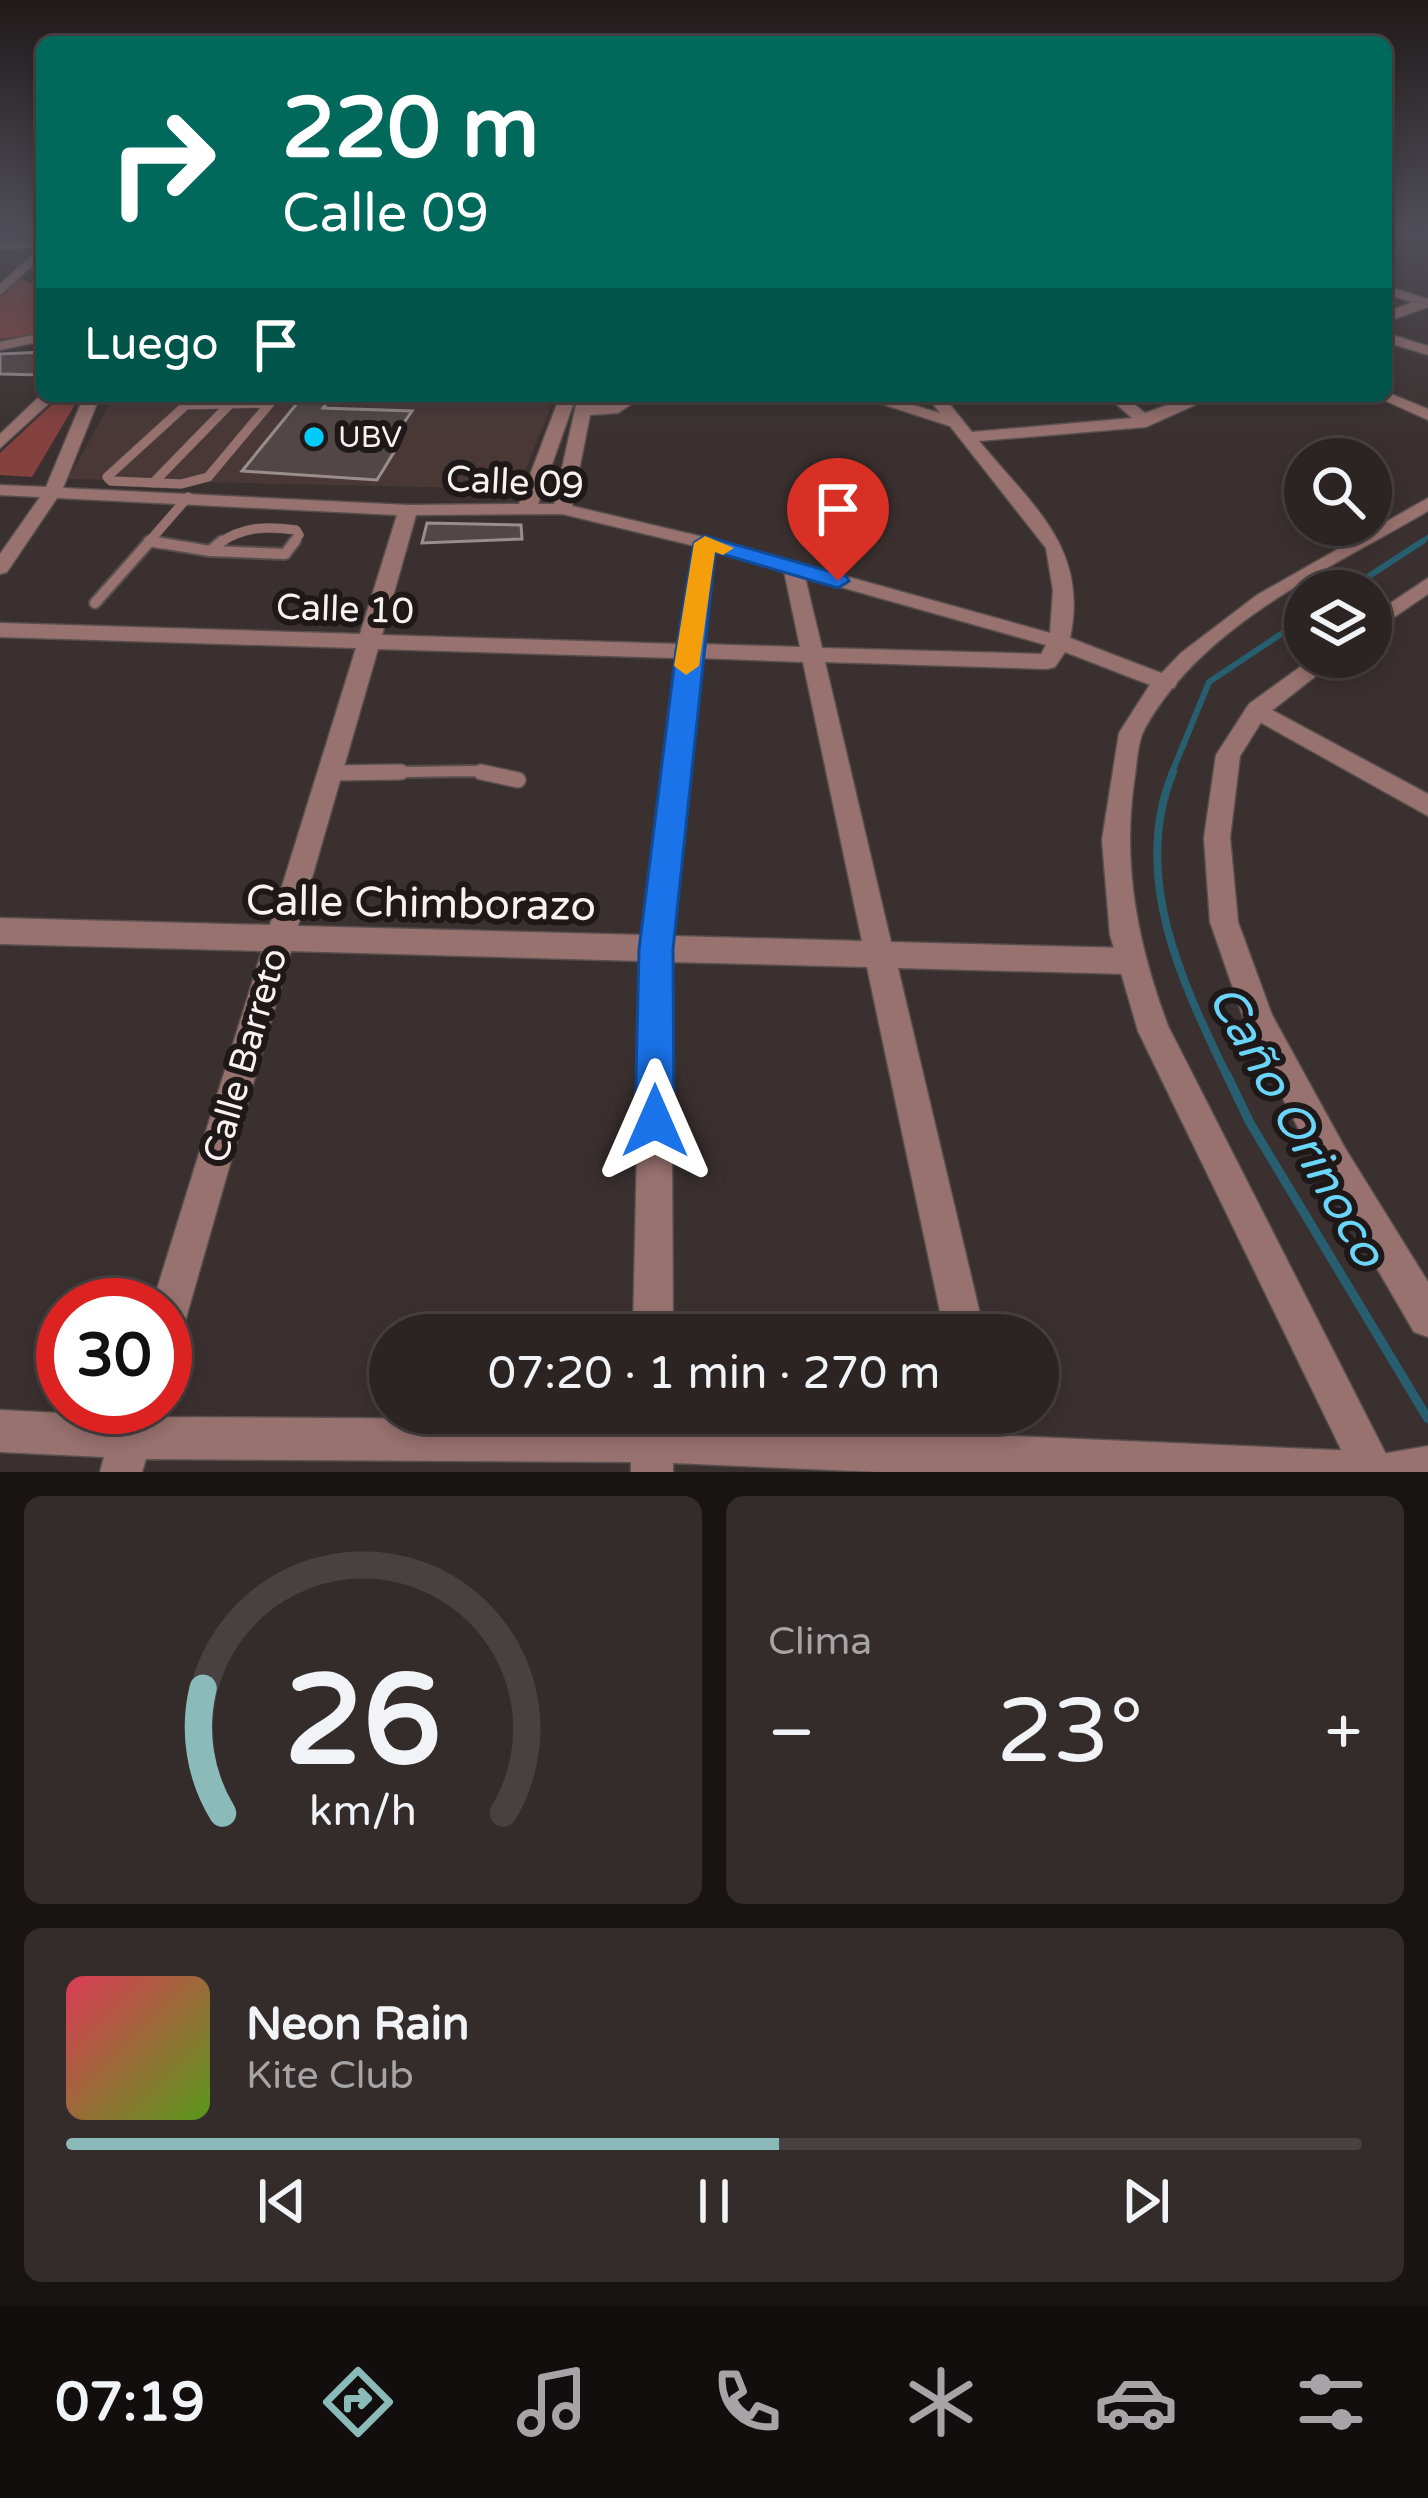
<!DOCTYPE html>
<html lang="es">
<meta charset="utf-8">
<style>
:root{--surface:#2c2423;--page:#342c2b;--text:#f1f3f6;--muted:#a6a4a6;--line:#484141;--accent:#8bbbb9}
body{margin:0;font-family:"Varela Round",sans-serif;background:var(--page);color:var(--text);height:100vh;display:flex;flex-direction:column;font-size:45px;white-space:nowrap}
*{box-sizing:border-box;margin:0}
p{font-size:39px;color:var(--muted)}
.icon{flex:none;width:66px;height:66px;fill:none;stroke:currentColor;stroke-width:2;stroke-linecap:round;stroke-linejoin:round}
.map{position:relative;height:1472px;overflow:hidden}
.details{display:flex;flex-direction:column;gap:24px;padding:24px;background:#181413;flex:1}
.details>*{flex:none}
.guide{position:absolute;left:36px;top:36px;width:1356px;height:366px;border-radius:18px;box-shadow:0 6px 18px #0003,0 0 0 3px var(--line);background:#00695c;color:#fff;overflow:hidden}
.fabs{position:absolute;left:1284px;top:438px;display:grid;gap:24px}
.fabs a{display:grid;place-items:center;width:108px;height:108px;border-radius:50%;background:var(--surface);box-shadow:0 6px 18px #0003,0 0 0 3px var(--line);font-size:60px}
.speed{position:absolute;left:36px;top:1278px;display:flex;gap:24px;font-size:60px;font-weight:700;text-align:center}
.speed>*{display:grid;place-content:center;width:156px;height:156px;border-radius:50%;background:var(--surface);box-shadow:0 6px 18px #0003,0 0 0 3px var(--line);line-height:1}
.speed .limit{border:18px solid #d22;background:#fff;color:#111}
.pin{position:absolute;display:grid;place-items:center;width:102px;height:102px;color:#fff;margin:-123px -51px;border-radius:50% 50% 50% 0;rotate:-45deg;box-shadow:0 0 12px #0007}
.pin .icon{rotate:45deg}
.me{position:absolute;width:132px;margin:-66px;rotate:0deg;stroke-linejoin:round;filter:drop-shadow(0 0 9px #0008)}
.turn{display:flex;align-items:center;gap:42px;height:252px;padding:0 48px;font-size:54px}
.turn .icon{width:156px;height:156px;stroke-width:2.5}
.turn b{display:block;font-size:84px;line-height:102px}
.then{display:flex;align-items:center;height:114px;padding:0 48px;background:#0003;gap:24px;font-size:45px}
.big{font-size:90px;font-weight:600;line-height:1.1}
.details .widget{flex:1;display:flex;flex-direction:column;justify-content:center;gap:18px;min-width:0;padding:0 42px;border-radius:18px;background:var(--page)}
.details .dial{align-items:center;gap:0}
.dial svg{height:312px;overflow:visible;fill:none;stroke:var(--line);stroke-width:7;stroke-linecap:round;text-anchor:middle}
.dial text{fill:var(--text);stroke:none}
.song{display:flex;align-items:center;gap:36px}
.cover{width:144px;height:144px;border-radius:18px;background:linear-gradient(135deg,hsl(350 70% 55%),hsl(90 70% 35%))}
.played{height:12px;border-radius:6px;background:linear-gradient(90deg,var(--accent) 55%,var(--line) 55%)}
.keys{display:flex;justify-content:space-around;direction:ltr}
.heat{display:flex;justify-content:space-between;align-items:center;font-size:66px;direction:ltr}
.details .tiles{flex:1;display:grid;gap:24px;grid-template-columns:1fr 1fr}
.widget:last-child{grid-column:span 2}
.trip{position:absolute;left:369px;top:1314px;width:690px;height:120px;border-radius:60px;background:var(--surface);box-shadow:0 6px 18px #0003,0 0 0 3px var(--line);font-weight:600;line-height:120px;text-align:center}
.tab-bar{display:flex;height:192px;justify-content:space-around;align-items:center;background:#120e0e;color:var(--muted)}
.tab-bar .icon{width:84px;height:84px}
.tab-bar .on{color:var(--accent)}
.tab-bar b{font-size:54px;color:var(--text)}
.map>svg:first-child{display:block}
.built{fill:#493836}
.green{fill:#85413e}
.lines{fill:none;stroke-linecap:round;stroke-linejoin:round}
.stream-far3{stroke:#275f70;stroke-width:4.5}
.stream-far2{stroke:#275f70;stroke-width:6}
.stream-far1{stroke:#275f70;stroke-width:8}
.stream{stroke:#275f70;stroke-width:9}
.building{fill:#524746;stroke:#9a8e8d;stroke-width:3}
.service-far2-casing{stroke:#584f4e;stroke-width:10}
.service-far1-casing{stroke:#584f4e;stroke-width:14}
.service-casing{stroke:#584f4e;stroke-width:18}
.minor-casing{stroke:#584f4e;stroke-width:3}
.tertiary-casing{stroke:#584f4e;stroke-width:3}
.service-far2{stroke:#98726f;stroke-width:9}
.service-far1{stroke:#98726f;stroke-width:10}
.service{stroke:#98726f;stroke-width:15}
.minor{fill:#98726f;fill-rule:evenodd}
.tertiary{fill:#98726f;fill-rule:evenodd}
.route{fill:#1a73e8;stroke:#114b97;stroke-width:3}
.slow{fill:#f59e0b}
.poi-dot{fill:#03cbf9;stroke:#1e1918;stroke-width:4.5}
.labels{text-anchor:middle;stroke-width:12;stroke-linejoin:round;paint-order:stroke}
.far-poi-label{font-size:30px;fill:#f8f1f1;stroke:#1e1918;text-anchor:start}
.street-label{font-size:36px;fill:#f8f1f1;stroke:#1e1918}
.near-street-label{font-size:42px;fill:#f8f1f1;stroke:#1e1918}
.near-water-label{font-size:48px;font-style:italic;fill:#6ad5f8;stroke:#1e1918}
</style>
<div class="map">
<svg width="1428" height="1472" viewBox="0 0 1428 1472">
<rect width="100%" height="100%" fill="#3a302f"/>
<path class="built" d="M114 396H555L518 489 68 479Z"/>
<g class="green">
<path d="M20 279 42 287V334L0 339V298Z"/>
<path d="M61 396H80L32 477 0 475V453Z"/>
</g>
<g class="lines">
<path class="stream-far3" d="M1418 544 1428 537"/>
<g class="stream-far2">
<path d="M1346 591 1423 541"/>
<path d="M1171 775 1209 682 1305 618"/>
</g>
<path class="stream-far1" d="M1173 772C1130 877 1183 984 1228 1078"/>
<path class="stream" d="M1227 1075 1250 1123 1428 1419"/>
</g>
<g class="building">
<path d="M42 352V375L0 374V354Z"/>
<path d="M303 396H332L323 408 412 411 390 443 399 444 377 480 242 471Z"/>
<path d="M427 523 521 525 522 539 422 543Z"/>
</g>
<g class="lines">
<defs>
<g id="service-far2">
<path d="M270 403 186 405 107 477 111 481 181 484 208 477 276 396"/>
<path d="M153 483 230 404"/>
<path d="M149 541 162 544"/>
<path d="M147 544 188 497"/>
<path d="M218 544C243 526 267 526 296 530L299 535 293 544"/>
</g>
<g id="service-far1">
<path d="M149 541 210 551"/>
<path d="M210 551 285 554 295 541"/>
<path d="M210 551 222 541"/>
<path d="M95 603 150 541"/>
<path d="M329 773 476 771 495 775"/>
</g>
<g id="service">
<path d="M481 772 518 780"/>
<path d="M329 773 401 772"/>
</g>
<g id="minor">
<path d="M42 241V247L0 249V243Z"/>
<path d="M42 247V257L0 295V284Z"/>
<path d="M1386 286 1428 299V307L1386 322V313L1412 302 1386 294Z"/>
<path d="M42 333V341L0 350V342Z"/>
<path d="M1386 333 1428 346V355L1386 342Z"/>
<path d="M1386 392 1428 409V420L1375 396H1386Z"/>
<path d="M84 396H100L63 488 408 505 519 504 560 396H576L538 504H554L578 396H594L592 405C611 405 624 396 644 396L618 413 590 415 572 506 712 539 1050 633 1053 590 1046 548 950 426 857 396H882L940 413 927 396H943L972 432 1132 418 1107 396H1124L1145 413 1193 396H1215L1146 427 979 441C1032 506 1089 547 1070 638L1174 678 1177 683 1174 688H1158L1065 652 1055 667 1047 669 825 662 891 942 1128 948 1139 952 1143 961 1139 970 1128 974 898 968 985 1335H945L867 967 671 962 673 1335H633L641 961 291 951 184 1325 179 1339 165 1344V1305H152L262 951 0 944V918L270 925 356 648 0 637V623L360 634 397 515 57 498 7 572 0 574V554L40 497 0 495V485L46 487ZM562 514 695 546 678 644 382 635 416 515ZM713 551 784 571 800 647 700 644ZM805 577 1046 645 1041 654 822 648ZM378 649 676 658 643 935 298 926ZM698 658 803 662 862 941 672 936Z"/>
<path d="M1257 702 1428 794V816L1249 716 1245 710Z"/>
<path d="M120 1407H162L158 1417 631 1420V1413H673V1421L967 1434 962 1413H1004L1009 1436 1358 1451 1370 1456 1428 1446V1472H878L673 1463V1472H631V1462L146 1459 142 1472H100L104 1457 0 1452V1410L118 1416Z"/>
</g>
<g id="tertiary">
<path d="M42 394 57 396 0 448V434Z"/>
<path d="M1428 498V511C1329 569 1204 623 1145 728 1137 743 1137 764 1134 782 1122 867 1138 945 1168 1026L1395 1472H1352L1138 1031 1110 935 1102 840 1119 733 1149 686 1181 653 1257 595Z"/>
<path d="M1428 578V594L1371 633V616Z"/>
<path d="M1314 657H1340L1265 716 1240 756 1230 838 1238 922 1272 1015 1345 1148 1428 1282V1337L1414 1332 1321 1172 1248 1031 1210 922 1204 838 1216 755 1249 704Z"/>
</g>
</defs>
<use href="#service-far2" class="service-far2-casing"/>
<use href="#service-far1" class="service-far1-casing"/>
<use href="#service" class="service-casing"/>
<use href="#minor" class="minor-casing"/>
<use href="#tertiary" class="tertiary-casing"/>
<use href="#service-far2" class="service-far2"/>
<use href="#service-far1" class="service-far1"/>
<use href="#service" class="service"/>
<use href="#minor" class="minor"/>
<use href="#tertiary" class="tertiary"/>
</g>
<linearGradient id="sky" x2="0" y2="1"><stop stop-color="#201a1a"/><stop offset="0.53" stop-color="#4f4e58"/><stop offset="1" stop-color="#4f4e58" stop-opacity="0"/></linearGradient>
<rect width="1428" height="436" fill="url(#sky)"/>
<path class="route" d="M705 536 846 576 849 581 838 588 715 552 673 949 674 1121 668 1134 655 1140 641 1134 635 1121 639 949 676 651 694 543Z"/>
<path class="slow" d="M705 536 734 548 723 555 715 552 699 666 686 675 674 666 694 543Z"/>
<circle class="poi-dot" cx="314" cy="437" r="12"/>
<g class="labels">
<g class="far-poi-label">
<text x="338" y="447">UBV</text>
</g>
<g class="street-label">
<text transform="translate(515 481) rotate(3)" y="13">Calle 09</text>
<text transform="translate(345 608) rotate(2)" y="13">Calle 10</text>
<text transform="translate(244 1055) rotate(-74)" y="13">Calle Barreto</text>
</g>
<g class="near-street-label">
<text transform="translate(421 902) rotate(1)" y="15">Calle Chimborazo</text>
</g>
<g class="near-water-label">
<text transform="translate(1298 1125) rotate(61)" y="17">Caño Orinoco</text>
</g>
</g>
</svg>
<div class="fabs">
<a><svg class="icon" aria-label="search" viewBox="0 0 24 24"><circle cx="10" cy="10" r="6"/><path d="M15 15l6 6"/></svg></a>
<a><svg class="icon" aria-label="layers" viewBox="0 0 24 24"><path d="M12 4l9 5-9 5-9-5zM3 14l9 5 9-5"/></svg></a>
</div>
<div class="speed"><div class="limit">30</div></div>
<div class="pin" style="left:838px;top:581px;background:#d93025"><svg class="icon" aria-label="arrive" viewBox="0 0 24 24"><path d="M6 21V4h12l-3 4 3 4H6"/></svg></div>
<svg class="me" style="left:655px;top:1121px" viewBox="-20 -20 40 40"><path d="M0-17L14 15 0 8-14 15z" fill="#1a73e8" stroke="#fff" stroke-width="4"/></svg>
<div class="trip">07:20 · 1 min · 270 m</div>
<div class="guide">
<div class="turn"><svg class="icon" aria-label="right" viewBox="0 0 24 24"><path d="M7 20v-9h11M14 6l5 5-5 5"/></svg><div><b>220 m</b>Calle 09</div></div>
<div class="then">Luego<svg class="icon" aria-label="arrive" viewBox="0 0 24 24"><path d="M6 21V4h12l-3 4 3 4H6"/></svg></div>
</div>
</div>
<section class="details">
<div class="tiles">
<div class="widget dial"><svg viewBox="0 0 100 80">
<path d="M14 69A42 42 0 1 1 86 69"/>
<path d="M14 69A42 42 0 0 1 9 37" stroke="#8bbbb9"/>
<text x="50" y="56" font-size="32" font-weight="700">26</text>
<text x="50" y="72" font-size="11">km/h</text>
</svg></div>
<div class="widget"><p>Clima</p>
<div class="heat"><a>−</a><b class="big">23°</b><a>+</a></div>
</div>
<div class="widget">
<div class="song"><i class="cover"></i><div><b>Neon Rain</b><p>Kite Club</p></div></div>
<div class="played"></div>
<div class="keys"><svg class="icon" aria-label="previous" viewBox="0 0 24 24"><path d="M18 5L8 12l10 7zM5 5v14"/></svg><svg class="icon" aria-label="pause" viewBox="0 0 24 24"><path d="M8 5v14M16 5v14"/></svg><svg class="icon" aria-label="next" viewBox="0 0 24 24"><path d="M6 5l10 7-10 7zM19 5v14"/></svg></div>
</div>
</div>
</section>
<nav class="tab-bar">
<b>07:19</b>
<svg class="icon on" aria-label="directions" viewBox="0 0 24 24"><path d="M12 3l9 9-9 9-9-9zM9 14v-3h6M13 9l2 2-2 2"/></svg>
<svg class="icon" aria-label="music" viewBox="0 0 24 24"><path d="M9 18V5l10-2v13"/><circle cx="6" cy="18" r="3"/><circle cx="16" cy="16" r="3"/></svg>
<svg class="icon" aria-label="phone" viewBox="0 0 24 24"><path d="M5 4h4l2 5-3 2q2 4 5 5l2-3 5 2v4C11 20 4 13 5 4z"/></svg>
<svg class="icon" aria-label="climate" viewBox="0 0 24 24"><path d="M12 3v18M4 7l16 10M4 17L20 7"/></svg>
<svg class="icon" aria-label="car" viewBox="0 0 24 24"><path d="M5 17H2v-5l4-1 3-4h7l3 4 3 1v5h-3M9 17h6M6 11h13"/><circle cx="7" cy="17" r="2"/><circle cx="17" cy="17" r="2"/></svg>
<svg class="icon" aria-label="filters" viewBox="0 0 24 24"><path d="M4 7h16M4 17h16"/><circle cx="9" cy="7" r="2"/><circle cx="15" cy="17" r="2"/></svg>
</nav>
